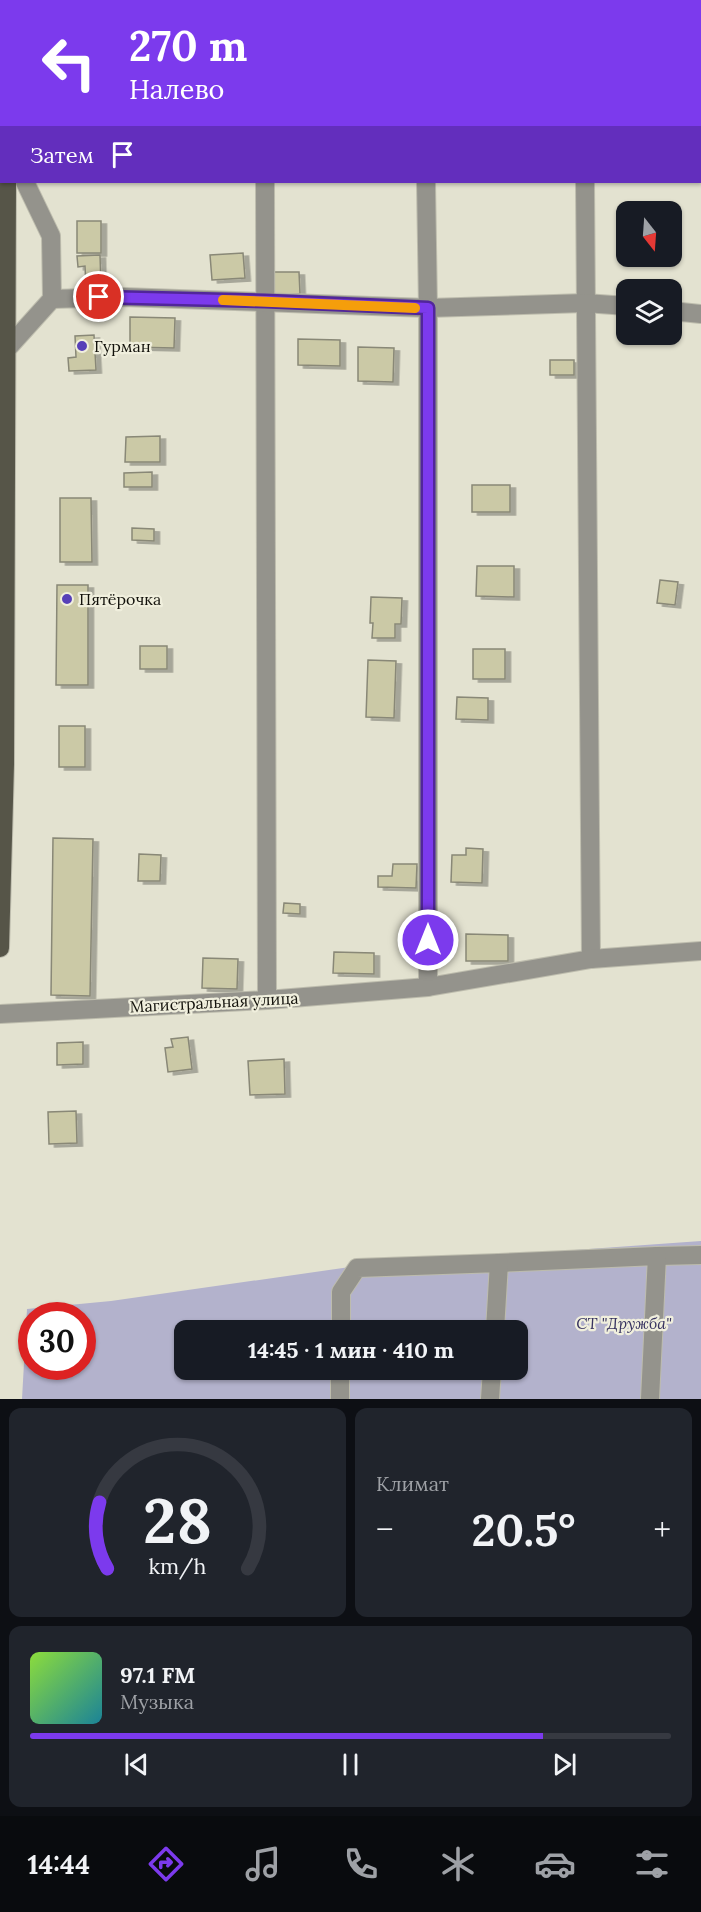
<!DOCTYPE html>
<html lang="ru">
<meta charset="utf-8">
<style>
:root{--surface:#171b24;--page:#20242c;--text:#f1f3f6;--muted:#9ea1a6;--line:#363941;--accent:#7c3aed}
body{margin:0;font-family:Lora,serif;background:var(--page);color:var(--text);height:100vh;display:flex;flex-direction:column;font-size:22px;white-space:nowrap}
*{box-sizing:border-box;margin:0}
p{font-size:20px;color:var(--muted)}
.icon{flex:none;width:33px;height:33px;fill:none;stroke:currentColor;stroke-width:2;stroke-linecap:round;stroke-linejoin:round}
.map{position:relative;height:1399px;overflow:hidden}
.details{display:flex;flex-direction:column;gap:9px;padding:9px;background:#0d0f14;flex:1}
.details>*{flex:none}
.banner{position:absolute;left:0px;top:0px;width:702px;height:183px;box-shadow:0 2px 4px #0004;background:#7c3aed;color:#fff;overflow:hidden}
.needle{width:39px;rotate:163deg}
.controls{position:absolute;left:616px;top:201px;display:grid;gap:12px}
.controls a{display:grid;place-items:center;width:66px;height:66px;border-radius:12px;background:var(--surface);box-shadow:0 2px 4px #0004;font-size:30px}
.speed{position:absolute;left:18px;top:1302px;display:flex;gap:12px;font-size:30px;font-weight:700;text-align:center}
.speed>*{display:grid;place-content:center;width:78px;height:78px;border-radius:50%;background:var(--surface);box-shadow:0 2px 4px #0004;line-height:1}
.speed .limit{border:9px solid #d22;background:#fff;color:#111}
.pin{position:absolute;display:grid;place-items:center;width:51px;height:51px;color:#fff;margin:-26px;border:3px solid #fff;border-radius:50%;box-shadow:0 2px 6px #0007}
.me{position:absolute;width:66px;margin:-33px;rotate:0deg;stroke-linejoin:round;filter:drop-shadow(0 0 4px #0008)}
.turn{display:flex;align-items:center;gap:21px;height:126px;padding:0 30px;font-size:27px}
.turn .icon{width:78px;height:78px;stroke-width:2.5}
.turn b{display:block;font-size:42px;line-height:51px}
.then{display:flex;align-items:center;height:57px;padding:0 30px;background:#0003;gap:12px;font-size:22px}
.big{font-size:45px;font-weight:800;line-height:1.1}
.details .tile{flex:1;display:flex;flex-direction:column;justify-content:center;gap:9px;min-width:0;padding:0 21px;border-radius:12px;background:var(--page)}
.details .dial{align-items:center;gap:0}
.dial svg{height:156px;overflow:visible;fill:none;stroke:var(--line);stroke-width:7;stroke-linecap:round;text-anchor:middle}
.dial text{fill:var(--text);stroke:none}
.song{display:flex;align-items:center;gap:18px}
.cover{width:72px;height:72px;border-radius:9px;background:linear-gradient(135deg,hsl(90 70% 55%),hsl(190 70% 35%))}
.played{height:6px;border-radius:3px;background:linear-gradient(90deg,var(--accent) 80%,var(--line) 80%)}
.keys{display:flex;justify-content:space-around;direction:ltr}
.heat{display:flex;justify-content:space-between;align-items:center;font-size:33px;direction:ltr}
.details .tiles{flex:1;display:grid;gap:9px;grid-template-columns:1fr 1fr}
.tile:last-child{grid-column:span 2}
.trip{position:absolute;left:174px;top:1320px;width:354px;height:60px;border-radius:12px;background:var(--surface);box-shadow:0 2px 4px #0004;font-weight:800;line-height:60px;text-align:center}
.menu{display:flex;height:96px;justify-content:space-around;align-items:center;background:#090b0e;color:var(--muted)}
.menu .icon{width:42px;height:42px}
.menu .current{color:var(--accent)}
.menu b{font-size:27px;color:var(--text)}
.map>svg:first-child{display:block}
.green{fill:#b3b2cc;fill-rule:evenodd}
.building{fill:#cbc9a6;stroke:#898877;stroke-width:1.5;filter:url(#shadow)}
.lines{fill:none;stroke-linecap:round;stroke-linejoin:round}
.minor-casing{stroke:#bdbcad;stroke-width:20}
.major-casing{stroke:#bdbcad;stroke-width:20}
.minor{stroke:#94938c;stroke-width:18}
.major{stroke:#565548;stroke-width:18}
.route-casing{stroke:#51269a;stroke-width:15}
.route{stroke:#7c3aed;stroke-width:10}
.slow{stroke:#f59e0b;stroke-width:10}
.poi-dot{fill:#5740b8;stroke:#f0efdd;stroke-width:2}
.labels{text-anchor:middle;stroke-width:4.5;stroke-linejoin:round;paint-order:stroke}
.poi-label{font-size:16px;fill:#12110b;stroke:#f0efdd;text-anchor:start}
.street-label{font-size:16px;fill:#12110b;stroke:#f0efdd}
.park-label{font-size:16px;font-style:italic;fill:#373360;stroke:#f0efdd}
</style>
<div class="map">
<svg width="701" height="1399" viewBox="0 0 701 1399">
<defs>
<filter id="shadow"><feDropShadow dx="5.5" dy="3" stdDeviation="0" flood-color="#0004"/></filter>
</defs>
<rect width="100%" height="100%" fill="#e3e2d0"/>
<path class="green" d="M701 1241V1399H22L27 1309 111 1301 364 1265ZM32 1316H82V1366H32ZM184 1330H518V1370H184Z"/>
<g class="building">
<rect x="77" y="221" width="24" height="32"/>
<path d="M243 253 245 278 212 280 210 255Z"/>
<path d="M100 255 101 287H86L85 266 78 267 77 256Z"/>
<path d="M272 272H299L300 294H272Z"/>
<path d="M130 317 175 318 174 348 130 347Z"/>
<path d="M94 335 96 370 69 371 68 358 76 357 75 336Z"/>
<path d="M298 339 340 340V366L298 365Z"/>
<path d="M358 347 394 348 393 382 358 381Z"/>
<rect x="550" y="360" width="24" height="15"/>
<path d="M160 436V462H125L126 437Z"/>
<path d="M152 472V487H124V473Z"/>
<rect x="472" y="485" width="38" height="27"/>
<path d="M60 498H91L92 562H60Z"/>
<path d="M132 528 154 529V541L132 540Z"/>
<path d="M477 566H514V597L476 596Z"/>
<path d="M660 580 678 582 675 605 657 603Z"/>
<path d="M57 585H88V685H56Z"/>
<path d="M371 597 402 598 401 624H395V638H372L373 623H370Z"/>
<rect x="140" y="646" width="27" height="23"/>
<rect x="473" y="649" width="32" height="30"/>
<path d="M368 660 396 661 394 718 366 717Z"/>
<path d="M457 697 488 698V720L456 719Z"/>
<rect x="59" y="726" width="26" height="41"/>
<path d="M53 838 93 839 90 996 51 995Z"/>
<path d="M466 848 483 849 482 883 451 882 452 855H466Z"/>
<path d="M139 854 161 855 160 881H138Z"/>
<path d="M393 864H417L416 888 378 887V876H392Z"/>
<path d="M284 903 300 904V914L283 913Z"/>
<path d="M466 934 508 935V961H466Z"/>
<path d="M334 952 374 953V974L333 973Z"/>
<path d="M203 958 238 959 237 989 202 988Z"/>
<path d="M188 1037 192 1069 168 1072 165 1048 173 1047 171 1039Z"/>
<path d="M83 1042V1064L57 1065V1043Z"/>
<path d="M284 1059 285 1094 250 1095 248 1061Z"/>
<path d="M76 1111 77 1143 49 1144 48 1112Z"/>
</g>
<g class="lines">
<defs>
<g id="minor">
<path d="M424 0V2"/>
<path d="M584 0V2"/>
<path d="M267 2V0"/>
<path d="M0 91H2"/>
<path d="M265 182 267 1000"/>
<path d="M426 182 428 308V987"/>
<path d="M585 182 591 959"/>
<path d="M52 299 123 297 428 308 585 303 627 306"/>
<path d="M672 311 701 314"/>
<path d="M6 350 52 299 51 236 25 182"/>
<path d="M0 1014 267 1000 428 987 591 959 701 951"/>
<path d="M657 1256 701 1255"/>
<path d="M499 1263 657 1256 650 1399"/>
<path d="M341 1330V1292L357 1268 499 1263 495 1330"/>
<path d="M340 1399V1370"/>
<path d="M490 1399 492 1370"/>
</g>
<g id="major">
<path d="M4 0V2"/>
<path d="M0 948 5 764 7 182"/>
</g>
</defs>
<use href="#minor" class="minor-casing"/>
<use href="#major" class="major-casing"/>
<use href="#minor" class="minor"/>
<use href="#major" class="major"/>
</g>
<g class="lines">
<defs>
<path id="route" d="M99 297 265 301 428 308V940"/>
</defs>
<use href="#route" class="route-casing"/>
<use href="#route" class="route"/>
<path class="slow" d="M223 300 415 308"/>
</g>
<g class="poi-dot">
<circle cx="82" cy="346" r="6"/>
<circle cx="67" cy="599" r="6"/>
</g>
<g class="labels">
<g class="poi-label">
<text x="94" y="352">Гурман</text>
<text x="79" y="605">Пятёрочка</text>
</g>
<g class="street-label">
<text transform="translate(214 1002) rotate(-3)" y="6">Магистральная улица</text>
</g>
<g class="park-label">
<text x="624" y="1329">СТ "Дружба"</text>
</g>
</g>
</svg>
<div class="controls">
<a><svg class="needle" viewBox="-14 -14 28 28"><path d="M0-13l5 13h-10z" fill="#e53935"/><path d="M0 13l5-13h-10z" fill="#9ea1a6"/></svg></a>
<a><svg class="icon" aria-label="layers" viewBox="0 0 24 24"><path d="M12 4l9 5-9 5-9-5zM3 14l9 5 9-5"/></svg></a>
</div>
<div class="speed"><div class="limit">30</div></div>
<div class="pin" style="left:99px;top:297px;background:#d93025"><svg class="icon" aria-label="arrive" viewBox="0 0 24 24"><path d="M6 21V4h12l-3 4 3 4H6"/></svg></div>
<svg class="me" style="left:428px;top:940px" viewBox="-20 -20 40 40"><circle r="17" fill="#7c3aed" stroke="#fff" stroke-width="3"/><path d="M0-11L8 9 0 5-8 9z" fill="#fff"/></svg>
<div class="trip">14:45 · 1 мин · 410 m</div>
<div class="banner">
<div class="turn"><svg class="icon" aria-label="left" viewBox="0 0 24 24"><path d="M17 20v-9H6M10 6l-5 5 5 5"/></svg><div><b>270 m</b>Налево</div></div>
<div class="then">Затем<svg class="icon" aria-label="arrive" viewBox="0 0 24 24"><path d="M6 21V4h12l-3 4 3 4H6"/></svg></div>
</div>
</div>
<section class="details">
<div class="tiles">
<div class="tile dial"><svg viewBox="0 0 100 80">
<path d="M14 69A42 42 0 1 1 86 69"/>
<path d="M14 69A42 42 0 0 1 10 35" stroke="#7c3aed"/>
<text x="50" y="56" font-size="32" font-weight="700">28</text>
<text x="50" y="72" font-size="11">km/h</text>
</svg></div>
<div class="tile"><p>Климат</p>
<div class="heat"><a>−</a><b class="big">20.5°</b><a>+</a></div>
</div>
<div class="tile">
<div class="song"><i class="cover"></i><div><b>97.1 FM</b><p>Музыка</p></div></div>
<div class="played"></div>
<div class="keys"><svg class="icon" aria-label="previous" viewBox="0 0 24 24"><path d="M18 5L8 12l10 7zM5 5v14"/></svg><svg class="icon" aria-label="pause" viewBox="0 0 24 24"><path d="M8 5v14M16 5v14"/></svg><svg class="icon" aria-label="next" viewBox="0 0 24 24"><path d="M6 5l10 7-10 7zM19 5v14"/></svg></div>
</div>
</div>
</section>
<nav class="menu">
<b>14:44</b>
<svg class="icon current" aria-label="directions" viewBox="0 0 24 24"><path d="M12 3l9 9-9 9-9-9zM9 14v-3h6M13 9l2 2-2 2"/></svg>
<svg class="icon" aria-label="music" viewBox="0 0 24 24"><path d="M9 18V5l10-2v13"/><circle cx="6" cy="18" r="3"/><circle cx="16" cy="16" r="3"/></svg>
<svg class="icon" aria-label="phone" viewBox="0 0 24 24"><path d="M5 4h4l2 5-3 2q2 4 5 5l2-3 5 2v4C11 20 4 13 5 4z"/></svg>
<svg class="icon" aria-label="climate" viewBox="0 0 24 24"><path d="M12 3v18M4 7l16 10M4 17L20 7"/></svg>
<svg class="icon" aria-label="car" viewBox="0 0 24 24"><path d="M5 17H2v-5l4-1 3-4h7l3 4 3 1v5h-3M9 17h6M6 11h13"/><circle cx="7" cy="17" r="2"/><circle cx="17" cy="17" r="2"/></svg>
<svg class="icon" aria-label="filters" viewBox="0 0 24 24"><path d="M4 7h16M4 17h16"/><circle cx="9" cy="7" r="2"/><circle cx="15" cy="17" r="2"/></svg>
</nav>
